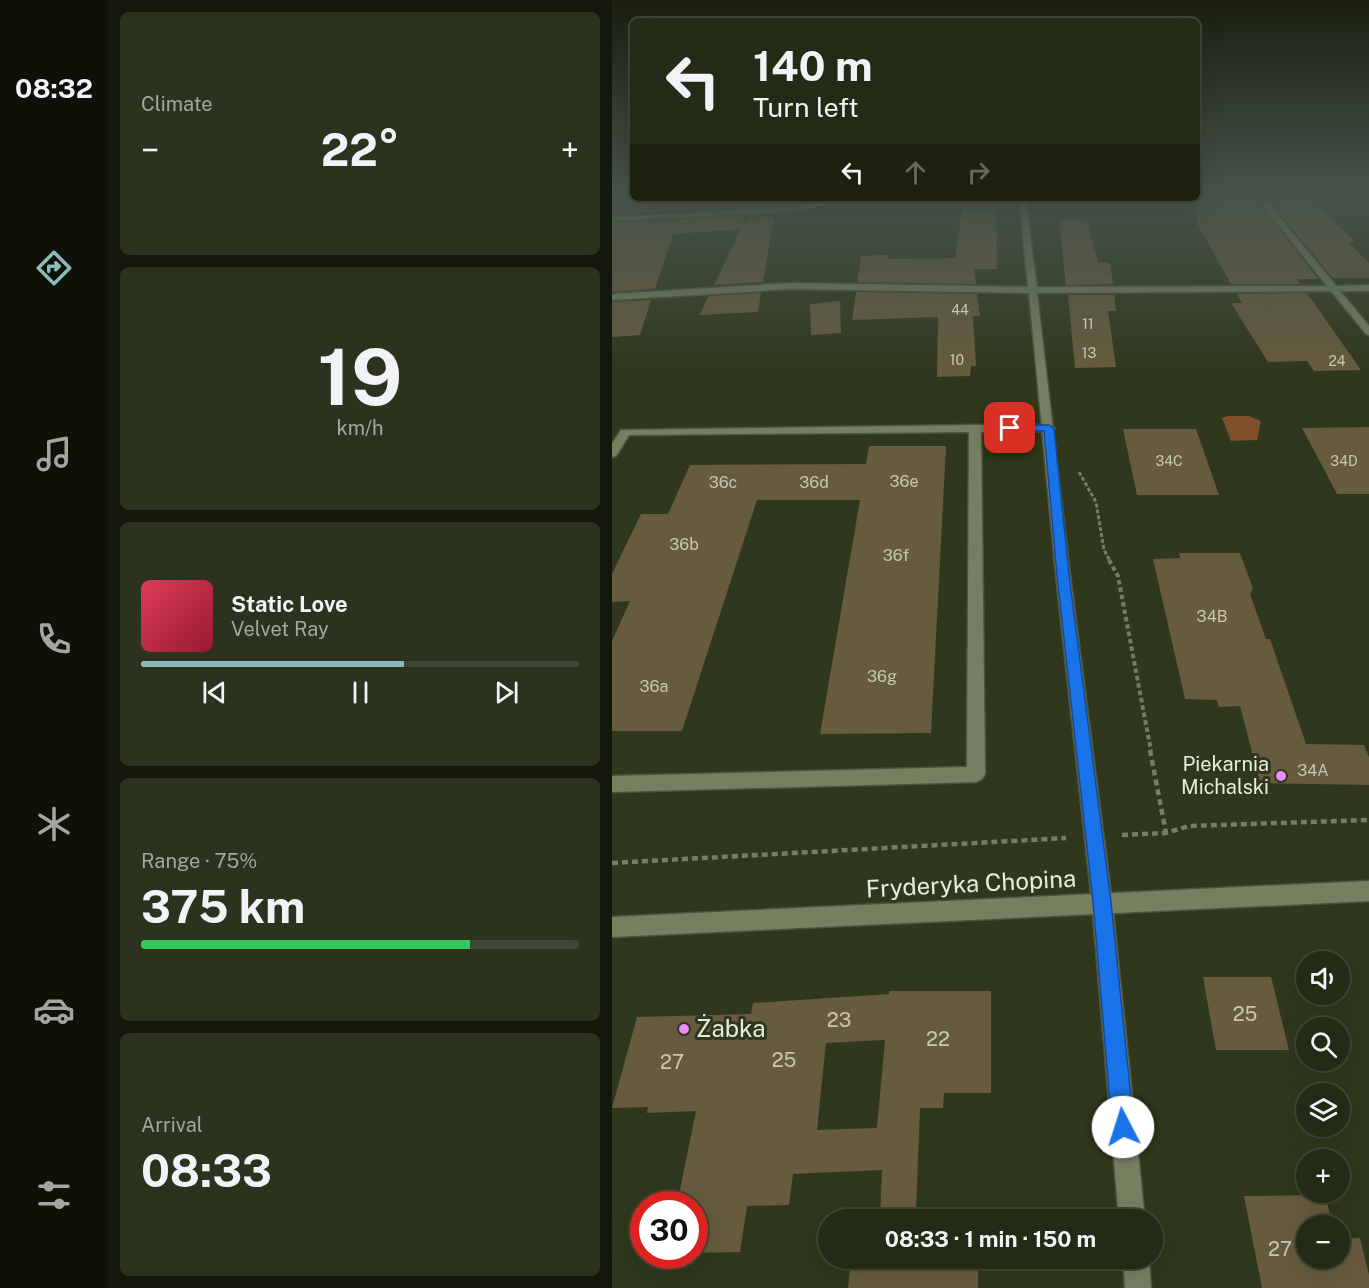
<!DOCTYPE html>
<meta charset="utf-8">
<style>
:root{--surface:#232a15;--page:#2b321e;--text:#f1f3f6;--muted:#a3a7a0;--line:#404634;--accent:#8bbbb9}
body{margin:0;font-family:"Public Sans",sans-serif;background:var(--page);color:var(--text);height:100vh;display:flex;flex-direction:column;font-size:22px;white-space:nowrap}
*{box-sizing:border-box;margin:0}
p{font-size:20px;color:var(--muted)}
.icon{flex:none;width:33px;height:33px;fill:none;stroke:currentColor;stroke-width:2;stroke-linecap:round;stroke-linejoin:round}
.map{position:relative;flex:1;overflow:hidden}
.details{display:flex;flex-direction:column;gap:12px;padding:12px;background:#13170c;width:504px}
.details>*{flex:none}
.banner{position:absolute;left:18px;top:18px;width:570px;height:183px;border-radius:9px;box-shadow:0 6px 24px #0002,0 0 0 2px var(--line);background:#232a15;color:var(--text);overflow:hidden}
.buttons{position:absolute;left:684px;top:951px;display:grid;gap:12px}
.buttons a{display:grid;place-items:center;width:54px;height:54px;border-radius:50%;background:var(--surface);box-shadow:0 6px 24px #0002,0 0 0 2px var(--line);font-size:30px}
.speed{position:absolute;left:18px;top:1191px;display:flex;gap:12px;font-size:30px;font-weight:700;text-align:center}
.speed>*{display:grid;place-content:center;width:78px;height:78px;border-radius:50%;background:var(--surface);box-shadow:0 6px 24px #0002,0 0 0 2px var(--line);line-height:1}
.speed .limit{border:9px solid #d22;background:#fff;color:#111}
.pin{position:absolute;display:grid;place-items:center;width:51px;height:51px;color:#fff;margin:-26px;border-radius:12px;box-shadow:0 3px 9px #0006}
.me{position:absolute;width:66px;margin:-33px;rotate:355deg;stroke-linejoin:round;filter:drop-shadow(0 0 4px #0008)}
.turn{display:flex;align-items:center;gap:21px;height:126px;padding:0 24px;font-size:27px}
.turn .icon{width:78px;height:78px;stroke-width:2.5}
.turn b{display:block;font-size:42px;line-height:51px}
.lanes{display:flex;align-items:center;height:57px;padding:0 24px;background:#0003;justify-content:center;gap:30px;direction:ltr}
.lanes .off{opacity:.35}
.big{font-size:45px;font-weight:700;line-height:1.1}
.details .card{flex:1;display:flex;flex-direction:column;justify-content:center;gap:9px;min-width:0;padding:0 21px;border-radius:9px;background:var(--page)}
.details .dial{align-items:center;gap:0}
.dial b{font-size:78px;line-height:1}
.song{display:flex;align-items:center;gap:18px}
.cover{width:72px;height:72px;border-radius:9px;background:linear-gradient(135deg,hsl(350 70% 55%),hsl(350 70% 35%))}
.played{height:6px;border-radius:3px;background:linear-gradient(90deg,var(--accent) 60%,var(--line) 60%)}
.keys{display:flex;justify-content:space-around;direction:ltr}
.heat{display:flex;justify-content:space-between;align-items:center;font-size:33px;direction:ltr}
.charge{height:9px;border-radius:4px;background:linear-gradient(90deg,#34c759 75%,var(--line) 0)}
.trip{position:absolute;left:206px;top:1209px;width:345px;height:60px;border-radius:30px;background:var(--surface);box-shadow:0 6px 24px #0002,0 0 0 2px var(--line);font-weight:700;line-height:60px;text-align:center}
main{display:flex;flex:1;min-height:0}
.tab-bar{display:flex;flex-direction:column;width:108px;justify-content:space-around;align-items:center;background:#0e1108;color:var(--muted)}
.tab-bar .icon{width:42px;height:42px}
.tab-bar .current{color:var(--accent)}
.tab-bar b{font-size:27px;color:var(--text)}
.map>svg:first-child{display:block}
.green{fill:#7e4f28}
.building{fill:#665b3e;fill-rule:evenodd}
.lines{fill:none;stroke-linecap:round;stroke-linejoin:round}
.service-casing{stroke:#4e543c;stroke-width:3}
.minor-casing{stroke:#4e543c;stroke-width:3}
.tertiary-casing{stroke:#4e543c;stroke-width:3}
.path-far2{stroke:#757d65;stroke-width:3;stroke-dasharray:4 2;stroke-linecap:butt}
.path-far1{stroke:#757d65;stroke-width:4;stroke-dasharray:4.5 3;stroke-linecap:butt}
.path{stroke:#757d65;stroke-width:4.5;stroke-dasharray:6 4;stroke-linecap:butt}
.service{fill:#768061;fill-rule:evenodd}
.minor{fill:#768061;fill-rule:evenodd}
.tertiary{fill:#768061;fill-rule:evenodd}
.route{fill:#1a73e8;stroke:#114b97;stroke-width:1.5}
.poi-dot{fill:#ec8cfa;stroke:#2f381c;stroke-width:2}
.labels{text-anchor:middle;stroke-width:6;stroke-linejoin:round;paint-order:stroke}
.far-number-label{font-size:14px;fill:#c6c8b4}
.number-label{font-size:16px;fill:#c6c8b4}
.poi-label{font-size:20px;fill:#e6ecdb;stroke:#2f381c;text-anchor:end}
.near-number-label{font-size:20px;fill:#c6c8b4}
.near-street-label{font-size:24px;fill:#e6ecdb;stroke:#2f381c}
.near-poi-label{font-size:24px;fill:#e6ecdb;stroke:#2f381c;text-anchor:start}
</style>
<main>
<nav class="tab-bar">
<b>08:32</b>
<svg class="icon current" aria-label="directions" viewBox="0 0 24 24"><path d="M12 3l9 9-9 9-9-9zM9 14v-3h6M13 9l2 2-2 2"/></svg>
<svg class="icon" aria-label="music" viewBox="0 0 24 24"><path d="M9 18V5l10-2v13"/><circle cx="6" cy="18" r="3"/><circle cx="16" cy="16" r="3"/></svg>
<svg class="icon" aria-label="phone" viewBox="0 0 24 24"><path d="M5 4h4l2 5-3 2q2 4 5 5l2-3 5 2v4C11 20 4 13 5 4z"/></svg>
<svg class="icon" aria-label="climate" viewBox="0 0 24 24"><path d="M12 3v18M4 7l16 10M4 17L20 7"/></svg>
<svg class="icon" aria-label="car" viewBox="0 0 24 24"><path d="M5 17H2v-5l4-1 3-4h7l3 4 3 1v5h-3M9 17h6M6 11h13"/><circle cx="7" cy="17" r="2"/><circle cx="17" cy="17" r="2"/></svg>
<svg class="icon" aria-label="filters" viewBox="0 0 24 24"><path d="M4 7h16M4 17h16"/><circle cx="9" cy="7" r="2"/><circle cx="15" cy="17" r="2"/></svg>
</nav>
<section class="details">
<div class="card"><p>Climate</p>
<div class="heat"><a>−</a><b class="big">22°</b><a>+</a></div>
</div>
<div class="card dial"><b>19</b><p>km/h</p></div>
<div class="card">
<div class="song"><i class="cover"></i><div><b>Static Love</b><p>Velvet Ray</p></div></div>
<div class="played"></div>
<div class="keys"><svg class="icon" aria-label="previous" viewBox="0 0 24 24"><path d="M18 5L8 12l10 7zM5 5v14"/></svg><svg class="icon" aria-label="pause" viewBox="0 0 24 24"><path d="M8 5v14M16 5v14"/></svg><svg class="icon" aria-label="next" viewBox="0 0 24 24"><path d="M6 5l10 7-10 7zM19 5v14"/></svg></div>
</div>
<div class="card"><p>Range · 75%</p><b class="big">375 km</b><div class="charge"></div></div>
<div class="card"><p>Arrival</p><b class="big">08:33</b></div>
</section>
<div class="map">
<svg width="757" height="1288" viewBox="0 0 757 1288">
<rect width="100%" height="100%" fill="#2f381c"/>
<path class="green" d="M616 416H637L649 421 645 440 619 441 610 418Z"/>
<g class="building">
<path d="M585 192H638L706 279H685L688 284H619L585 223Z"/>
<path d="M650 192H693L743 242H736L757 263V278H721Z"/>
<path d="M0 198H134L133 207 0 215Z"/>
<path d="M352 198H384L385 269H362L364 284 245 282 249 256 276 255V259L343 258Z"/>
<path d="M132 216V224L134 219 162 217 151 282 102 285 129 229 61 234 43 289 0 292V223Z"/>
<path d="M474 219 486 262 498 263 501 284 454 285 447 220Z"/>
<path d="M244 292 365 294 368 316H361L364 366H359L358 376 325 377 326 317 240 320Z"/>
<path d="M149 293 146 312 87 315 97 296Z"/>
<path d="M695 293 749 370 702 371 695 361 656 362 619 303H630L625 294Z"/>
<path d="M456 295H502L504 311H496L504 367 463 368Z"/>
<path d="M39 300 28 335 0 337V302Z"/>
<path d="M228 301 229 333 199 335 198 304Z"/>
<path d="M757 427V494H725L690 428Z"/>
<path d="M511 429H584L607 495H525Z"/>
<path d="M257 446H334L319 733 208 734 248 500H145L70 731H0V641L18 601 0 602V574L29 514H56L78 465 254 464Z"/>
<path d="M567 553H628L641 589 638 594 654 639H658L694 744 752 745 757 757V785L648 783 628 706 607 707 605 700 573 699 541 559 568 558Z"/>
<path d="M591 977H659L677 1050H604Z"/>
<path d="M277 991H379V1093H332L331 1108H308L304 1212 365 1211V1220H268L270 1170 181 1174 177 1205 135 1206 128 1252 82 1253V1204H65L84 1111 35 1113 36 1107 0 1108 25 1017 139 1014 141 1003 277 994ZM273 1040 265 1128 205 1130 214 1043Z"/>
<path d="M713 1195 721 1226H694V1258H728V1239L748 1238 757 1275V1288H650L632 1196Z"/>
<path d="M239 1258H366V1288H236Z"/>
</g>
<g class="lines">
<defs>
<path id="service" d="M363 425H437L443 428 437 431 369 432 373 774 370 779 364 782 0 792V776L355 767 357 432 17 435 4 456 0 457V444L9 430Z"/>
<g id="minor">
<path d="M640 192H647L724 286 757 285V291H728L757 326V335L754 334 719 291 425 293 458 575 500 902 533 1220H507L480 902 444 575 417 293 179 289 0 300V294L179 283 416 287 407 198H413L425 287 715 286Z"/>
<path d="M215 198H222L213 205 183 211 0 221V217L183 207 209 202Z"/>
<path d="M511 1258H537L539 1288H513Z"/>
</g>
<path id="tertiary" d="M757 881V901L0 937V917Z"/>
</defs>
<use href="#service" class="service-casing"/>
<use href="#minor" class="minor-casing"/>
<use href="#tertiary" class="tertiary-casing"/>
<path class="path-far2" d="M467 472 484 502 492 550 498 561"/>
<path class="path-far1" d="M497 560 506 576 539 751"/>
<g class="path">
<path d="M538 750 554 833"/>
<path d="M510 835 554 833 577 826 757 820"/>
<path d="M0 863 454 838"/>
</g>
<use href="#service" class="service"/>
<use href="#minor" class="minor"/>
<use href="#tertiary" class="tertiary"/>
</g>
<linearGradient id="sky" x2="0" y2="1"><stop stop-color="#1a1f0f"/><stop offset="0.52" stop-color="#47534b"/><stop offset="1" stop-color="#47534b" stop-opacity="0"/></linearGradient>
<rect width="757" height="372" fill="url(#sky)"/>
<path class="route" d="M437 425 442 428 457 575 499 902 522 1127 519 1135 511 1138 503 1135 500 1127 481 902 445 575 432 431H398L393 428 398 425Z"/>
<g class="poi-dot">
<circle cx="669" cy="776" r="6"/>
<circle cx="72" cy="1029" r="6"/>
</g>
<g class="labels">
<g class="far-number-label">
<text x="348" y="315">44</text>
<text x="476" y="329">11</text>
<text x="477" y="358">13</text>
<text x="345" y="365">10</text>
<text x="725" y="366">24</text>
<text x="557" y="466">34C</text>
<text x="732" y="466">34D</text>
</g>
<g class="number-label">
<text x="292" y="487">36e</text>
<text x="111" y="488">36c</text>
<text x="202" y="488">36d</text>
<text x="72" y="550">36b</text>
<text x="284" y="561">36f</text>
<text x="600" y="622">34B</text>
<text x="270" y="682">36g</text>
<text x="42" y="692">36a</text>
<text x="701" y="776">34A</text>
</g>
<g class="poi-label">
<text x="657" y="771">Piekarnia<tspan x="657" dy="23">Michalski</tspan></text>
</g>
<g class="near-number-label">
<text x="633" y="1021">25</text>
<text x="227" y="1027">23</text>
<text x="326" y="1046">22</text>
<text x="172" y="1067">25</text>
<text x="60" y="1069">27</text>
<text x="668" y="1256">27</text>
</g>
<g class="near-street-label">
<text transform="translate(359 884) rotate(-3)" y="8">Fryderyka Chopina</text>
</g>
<g class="near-poi-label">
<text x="84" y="1037">Żabka</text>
</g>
</g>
</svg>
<div class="buttons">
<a><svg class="icon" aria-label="sound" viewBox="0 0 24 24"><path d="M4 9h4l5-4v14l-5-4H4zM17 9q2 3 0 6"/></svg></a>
<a><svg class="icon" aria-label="search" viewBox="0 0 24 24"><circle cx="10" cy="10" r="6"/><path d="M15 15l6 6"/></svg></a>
<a><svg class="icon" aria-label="layers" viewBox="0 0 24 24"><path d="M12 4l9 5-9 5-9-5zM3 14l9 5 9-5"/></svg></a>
<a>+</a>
<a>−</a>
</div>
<div class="speed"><div class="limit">30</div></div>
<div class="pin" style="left:398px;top:428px;background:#d93025"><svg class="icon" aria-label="arrive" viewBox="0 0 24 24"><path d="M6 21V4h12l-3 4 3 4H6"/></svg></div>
<svg class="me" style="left:511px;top:1127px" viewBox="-20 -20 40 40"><circle r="19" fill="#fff"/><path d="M0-13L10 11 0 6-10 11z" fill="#1a73e8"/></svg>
<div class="trip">08:33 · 1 min · 150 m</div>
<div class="banner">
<div class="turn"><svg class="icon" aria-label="left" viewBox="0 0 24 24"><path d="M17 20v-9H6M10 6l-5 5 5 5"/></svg><div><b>140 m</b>Turn left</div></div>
<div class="lanes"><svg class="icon" aria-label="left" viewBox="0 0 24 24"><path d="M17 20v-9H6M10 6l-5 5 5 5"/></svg><svg class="icon off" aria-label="ahead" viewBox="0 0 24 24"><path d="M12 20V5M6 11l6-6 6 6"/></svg><svg class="icon off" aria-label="right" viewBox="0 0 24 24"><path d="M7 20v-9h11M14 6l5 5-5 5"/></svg></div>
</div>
</div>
</main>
